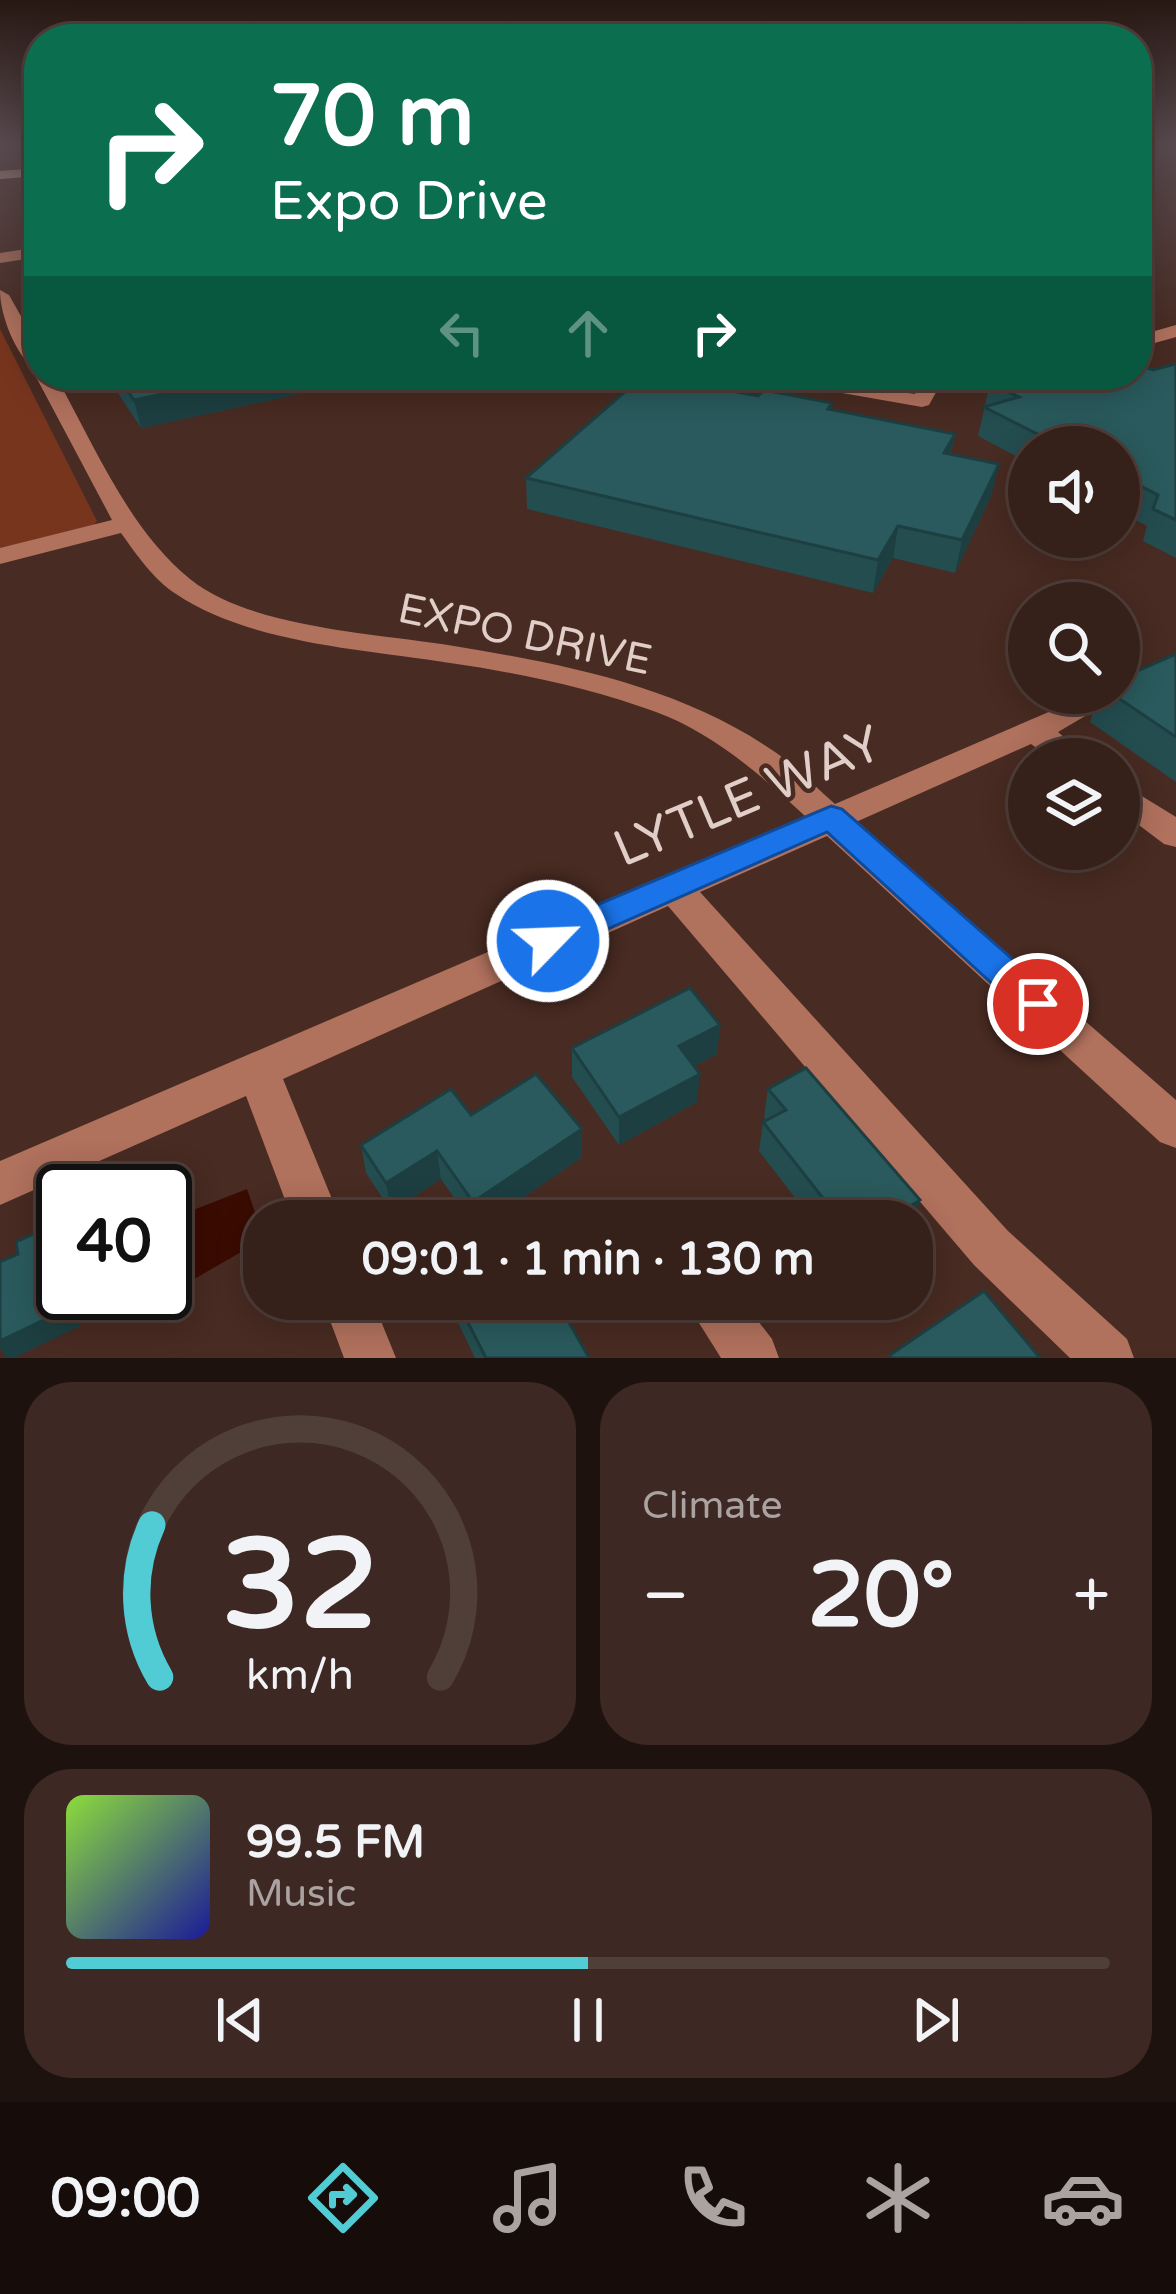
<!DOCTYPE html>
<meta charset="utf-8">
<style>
:root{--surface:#36201a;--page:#3d2823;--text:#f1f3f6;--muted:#aaa3a2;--line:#503e39;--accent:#51ccd4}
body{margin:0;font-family:"Varela Round",sans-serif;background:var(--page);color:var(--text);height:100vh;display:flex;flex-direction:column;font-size:45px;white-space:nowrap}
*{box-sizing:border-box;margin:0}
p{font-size:39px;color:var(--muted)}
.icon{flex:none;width:66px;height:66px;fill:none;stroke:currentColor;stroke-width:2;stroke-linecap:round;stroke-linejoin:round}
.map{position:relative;height:1358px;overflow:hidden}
.details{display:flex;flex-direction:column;gap:24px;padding:24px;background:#1e120e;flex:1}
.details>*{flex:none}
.hud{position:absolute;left:24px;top:24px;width:1128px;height:366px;border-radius:48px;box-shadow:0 6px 30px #0003,0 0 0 3px var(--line);background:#0b6e4f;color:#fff;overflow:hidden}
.buttons{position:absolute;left:1008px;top:426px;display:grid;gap:24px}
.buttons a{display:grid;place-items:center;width:132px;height:132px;border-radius:50%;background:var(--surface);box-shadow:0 6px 30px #0003,0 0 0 3px var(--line);font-size:60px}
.speed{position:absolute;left:36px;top:1164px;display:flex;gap:24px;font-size:60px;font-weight:700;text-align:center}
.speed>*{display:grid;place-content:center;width:156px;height:156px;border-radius:50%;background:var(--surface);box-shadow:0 6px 30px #0003,0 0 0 3px var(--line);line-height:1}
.speed .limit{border:6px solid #111;border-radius:18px;background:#fff;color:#111}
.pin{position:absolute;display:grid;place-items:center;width:102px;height:102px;color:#fff;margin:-51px;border:6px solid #fff;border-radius:50%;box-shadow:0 3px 12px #0007}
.me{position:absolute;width:132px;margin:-66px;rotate:66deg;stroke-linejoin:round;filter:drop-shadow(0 0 9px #0008)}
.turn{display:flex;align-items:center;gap:42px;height:252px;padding:0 48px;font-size:54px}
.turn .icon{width:156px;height:156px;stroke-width:2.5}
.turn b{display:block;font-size:84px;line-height:102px}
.lanes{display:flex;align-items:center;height:114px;padding:0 48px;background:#0003;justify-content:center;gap:60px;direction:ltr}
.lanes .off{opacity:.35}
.big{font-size:90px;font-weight:800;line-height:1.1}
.details .tile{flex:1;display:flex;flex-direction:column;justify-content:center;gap:18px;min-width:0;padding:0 42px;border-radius:48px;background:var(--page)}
.details .dial{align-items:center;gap:0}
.dial svg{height:312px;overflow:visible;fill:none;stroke:var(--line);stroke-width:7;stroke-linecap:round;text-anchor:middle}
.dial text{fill:var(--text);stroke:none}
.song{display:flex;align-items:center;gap:36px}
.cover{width:144px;height:144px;border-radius:18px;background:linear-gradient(135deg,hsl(90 70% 55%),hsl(240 70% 35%))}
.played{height:12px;border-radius:6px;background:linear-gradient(90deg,var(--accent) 50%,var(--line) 50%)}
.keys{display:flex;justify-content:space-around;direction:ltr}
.heat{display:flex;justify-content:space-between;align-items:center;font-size:66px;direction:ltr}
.details .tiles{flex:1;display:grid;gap:24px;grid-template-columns:1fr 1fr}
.tile:last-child{grid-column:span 2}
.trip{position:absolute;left:243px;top:1200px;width:690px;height:120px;border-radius:48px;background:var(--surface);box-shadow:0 6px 30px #0003,0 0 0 3px var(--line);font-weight:800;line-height:120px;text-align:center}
.dock{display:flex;height:192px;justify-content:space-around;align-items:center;background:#160d0a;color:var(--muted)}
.dock .icon{width:84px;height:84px}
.dock .selected{color:var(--accent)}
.dock b{font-size:54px;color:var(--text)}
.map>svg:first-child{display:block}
.green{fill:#77351e}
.water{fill:#3a0b00}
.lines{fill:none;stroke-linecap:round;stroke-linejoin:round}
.minor{fill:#b0715d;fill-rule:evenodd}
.major{fill:#fac6b5;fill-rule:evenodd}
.wall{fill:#244d50}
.shaded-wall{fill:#1d3f41}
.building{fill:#2a5a5d;stroke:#1d3f41;stroke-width:3}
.route{fill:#1a73e8;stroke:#114b97;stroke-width:3}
.labels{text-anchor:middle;stroke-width:9;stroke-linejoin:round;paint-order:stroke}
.street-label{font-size:42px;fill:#e1cec8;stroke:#482b22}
.near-street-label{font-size:51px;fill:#e1cec8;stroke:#482b22}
</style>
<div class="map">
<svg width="1176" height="1358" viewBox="0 0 1176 1358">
<rect width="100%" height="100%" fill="#482b22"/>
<path class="green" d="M0 329 97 521 93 526 0 550Z"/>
<path class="water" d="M247 1189 264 1239 133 1314 119 1293H165V1221Z"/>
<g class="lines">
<g class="minor">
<path d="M1137 144H1160L1137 151Z"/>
<path d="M1137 183 1153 196 1137 204Z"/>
<path d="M39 247V257L0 263V253Z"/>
<path d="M0 290 9 295 39 348V375H55C94 444 128 529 190 579 252 629 378 633 454 646 564 664 678 686 772 750 795 765 814 786 835 804L1065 705H1087L1092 712 1058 732 1089 759H1052L1031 744 856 822 1176 1100V1148L1160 1142 827 836 700 892 1008 1231 1127 1339 1134 1358H1070L974 1265 668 906 283 1079 341 1221H293L246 1096 0 1205V1161L805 816C762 776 713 733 656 712 590 688 520 673 450 663 364 649 251 644 176 594 154 580 136 554 121 533L0 564V548L112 520 35 375 38 371C16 358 0 315 0 290Z"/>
<path d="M1176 325V337L1137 348V336Z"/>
<path d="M783 375 915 394 924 375H1029L1019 381 940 385 929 405 922 407 791 384 784 382Z"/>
<path d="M1119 782 1176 817V847L1164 844 1119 810Z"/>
<path d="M322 1299H372L396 1358H344Z"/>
<path d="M684 1299H741L772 1339 779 1358H721Z"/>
</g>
<path class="major" d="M39 168V176L0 179V171Z"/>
</g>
<g class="wall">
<path d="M1176 364V558L1143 541 1147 526 1119 511V447H1029V463L978 436 990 383 1153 370Z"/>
<path d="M106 375H387L141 428Z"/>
<path d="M758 396 832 403 831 410 955 434 951 454 992 494 955 573 893 558 873 593 527 509 526 478Z"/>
<path d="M1176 654V782L1090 722 1099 693H1119Z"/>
<path d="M720 1025 717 1054 694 1066 697 1102 619 1145 572 1077V1048Z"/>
<path d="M768 1089 920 1200 912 1227V1221H813L759 1151 763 1122 766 1120 764 1117Z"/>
<path d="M471 1115 582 1129V1157L489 1221H470L441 1179 391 1211 366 1173 361 1145Z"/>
<path d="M449 1299H556L589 1358H475L450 1306Z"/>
</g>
<g class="shaded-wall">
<path d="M253 375H387L141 428 134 400Z"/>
<path d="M955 434 949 463 944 453Z"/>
<path d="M999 464 992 494 955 573 962 540Z"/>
<path d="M898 526 893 558 873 593 878 560Z"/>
<path d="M720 1025 717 1054 677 1075 679 1046Z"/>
<path d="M700 1074 697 1102 619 1145V1117Z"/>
<path d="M582 1129V1157L489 1221H475L473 1202Z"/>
<path d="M437 1151 441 1179 391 1211 386 1183Z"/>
<path d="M920 1200 912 1227V1221H887Z"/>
<path d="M54 1225 63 1244V1271Z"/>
<path d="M68 1293H73L80 1326 14 1358H6L0 1348V1341Z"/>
</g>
<g class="building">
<path d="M1137 364 1153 370 1176 364V520L1153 509 1158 495 1119 475V447H1063L984 407 1019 397 990 383 1021 375H1137Z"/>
<path d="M117 375H253L134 400Z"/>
<path d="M644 375 758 396 764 390 832 403 828 409 955 434 944 453 999 464 962 540 898 526 878 560 526 478Z"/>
<path d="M1176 654V737L1111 693H1119V679Z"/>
<path d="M690 988 720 1025 679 1046 700 1074 619 1117 572 1048Z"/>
<path d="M806 1068 920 1200 887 1221H841L763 1122 786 1110 768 1089Z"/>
<path d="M536 1074 582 1129 473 1202 437 1151 386 1183 361 1145 451 1089 471 1115Z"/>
<path d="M54 1225 63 1271V1293H68L71 1307 0 1341V1262L18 1254 16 1242Z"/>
<path d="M984 1291 1040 1358H892L890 1355Z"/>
<path d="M456 1299H556L589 1358H486Z"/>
</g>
<linearGradient id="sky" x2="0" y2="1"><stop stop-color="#281813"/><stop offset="0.43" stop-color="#584a4f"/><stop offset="1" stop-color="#584a4f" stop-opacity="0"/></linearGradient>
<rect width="1176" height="334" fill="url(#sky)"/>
<path class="route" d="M831 806 842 809 1051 993 1057 1004 1051 1014 1038 1019 1025 1014 827 832 560 950 548 954 535 950 530 941 535 931Z"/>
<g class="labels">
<g class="street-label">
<text transform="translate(525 633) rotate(12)" y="15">EXPO DRIVE</text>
</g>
<g class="near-street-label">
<text transform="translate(747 795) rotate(-23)" y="18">LYTLE WAY</text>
</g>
</g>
</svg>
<div class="buttons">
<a><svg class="icon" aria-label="sound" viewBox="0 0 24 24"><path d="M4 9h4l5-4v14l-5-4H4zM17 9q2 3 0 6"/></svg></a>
<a><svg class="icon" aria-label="search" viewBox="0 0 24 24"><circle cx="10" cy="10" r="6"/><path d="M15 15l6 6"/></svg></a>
<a><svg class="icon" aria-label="layers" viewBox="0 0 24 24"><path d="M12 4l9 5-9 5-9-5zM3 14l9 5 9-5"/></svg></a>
</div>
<div class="speed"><div class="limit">40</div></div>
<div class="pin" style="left:1038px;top:1004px;background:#d93025"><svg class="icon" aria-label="arrive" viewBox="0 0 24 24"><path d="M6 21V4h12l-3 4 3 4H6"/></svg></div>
<svg class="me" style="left:548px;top:941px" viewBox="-20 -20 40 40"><circle r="17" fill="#1a73e8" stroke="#fff" stroke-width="3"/><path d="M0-11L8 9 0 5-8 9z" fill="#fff"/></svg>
<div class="trip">09:01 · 1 min · 130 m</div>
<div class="hud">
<div class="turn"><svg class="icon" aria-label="right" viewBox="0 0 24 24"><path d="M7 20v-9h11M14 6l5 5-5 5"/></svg><div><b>70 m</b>Expo Drive</div></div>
<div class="lanes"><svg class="icon off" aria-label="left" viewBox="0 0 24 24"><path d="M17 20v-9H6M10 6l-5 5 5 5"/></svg><svg class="icon off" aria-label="ahead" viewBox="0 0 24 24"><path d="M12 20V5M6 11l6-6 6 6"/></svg><svg class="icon" aria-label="right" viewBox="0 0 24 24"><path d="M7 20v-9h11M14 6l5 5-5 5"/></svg></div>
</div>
</div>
<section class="details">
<div class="tiles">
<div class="tile dial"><svg viewBox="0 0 100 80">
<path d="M14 69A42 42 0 1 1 86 69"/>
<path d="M14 69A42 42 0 0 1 12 30" stroke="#51ccd4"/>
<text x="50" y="56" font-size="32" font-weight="700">32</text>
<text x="50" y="72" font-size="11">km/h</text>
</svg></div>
<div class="tile"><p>Climate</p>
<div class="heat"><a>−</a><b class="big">20°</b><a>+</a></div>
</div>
<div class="tile">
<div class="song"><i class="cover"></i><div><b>99.5 FM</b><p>Music</p></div></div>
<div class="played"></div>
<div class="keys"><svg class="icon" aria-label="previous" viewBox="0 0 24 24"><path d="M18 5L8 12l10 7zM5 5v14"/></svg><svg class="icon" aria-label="pause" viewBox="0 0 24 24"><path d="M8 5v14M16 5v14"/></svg><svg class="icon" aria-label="next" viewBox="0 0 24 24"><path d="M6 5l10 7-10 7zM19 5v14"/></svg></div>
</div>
</div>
</section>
<nav class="dock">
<b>09:00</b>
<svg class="icon selected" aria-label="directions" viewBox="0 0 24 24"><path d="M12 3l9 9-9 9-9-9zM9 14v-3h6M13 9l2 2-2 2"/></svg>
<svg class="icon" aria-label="music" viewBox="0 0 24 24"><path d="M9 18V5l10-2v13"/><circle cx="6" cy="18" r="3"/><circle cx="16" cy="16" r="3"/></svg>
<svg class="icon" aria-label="phone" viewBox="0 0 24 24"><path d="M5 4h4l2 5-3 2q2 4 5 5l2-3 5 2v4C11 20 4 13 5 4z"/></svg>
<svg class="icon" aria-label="climate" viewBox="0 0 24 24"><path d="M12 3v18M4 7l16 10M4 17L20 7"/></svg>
<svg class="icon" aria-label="car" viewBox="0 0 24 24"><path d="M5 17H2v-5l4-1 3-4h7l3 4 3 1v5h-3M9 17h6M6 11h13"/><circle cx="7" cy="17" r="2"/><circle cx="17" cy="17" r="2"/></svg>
</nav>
